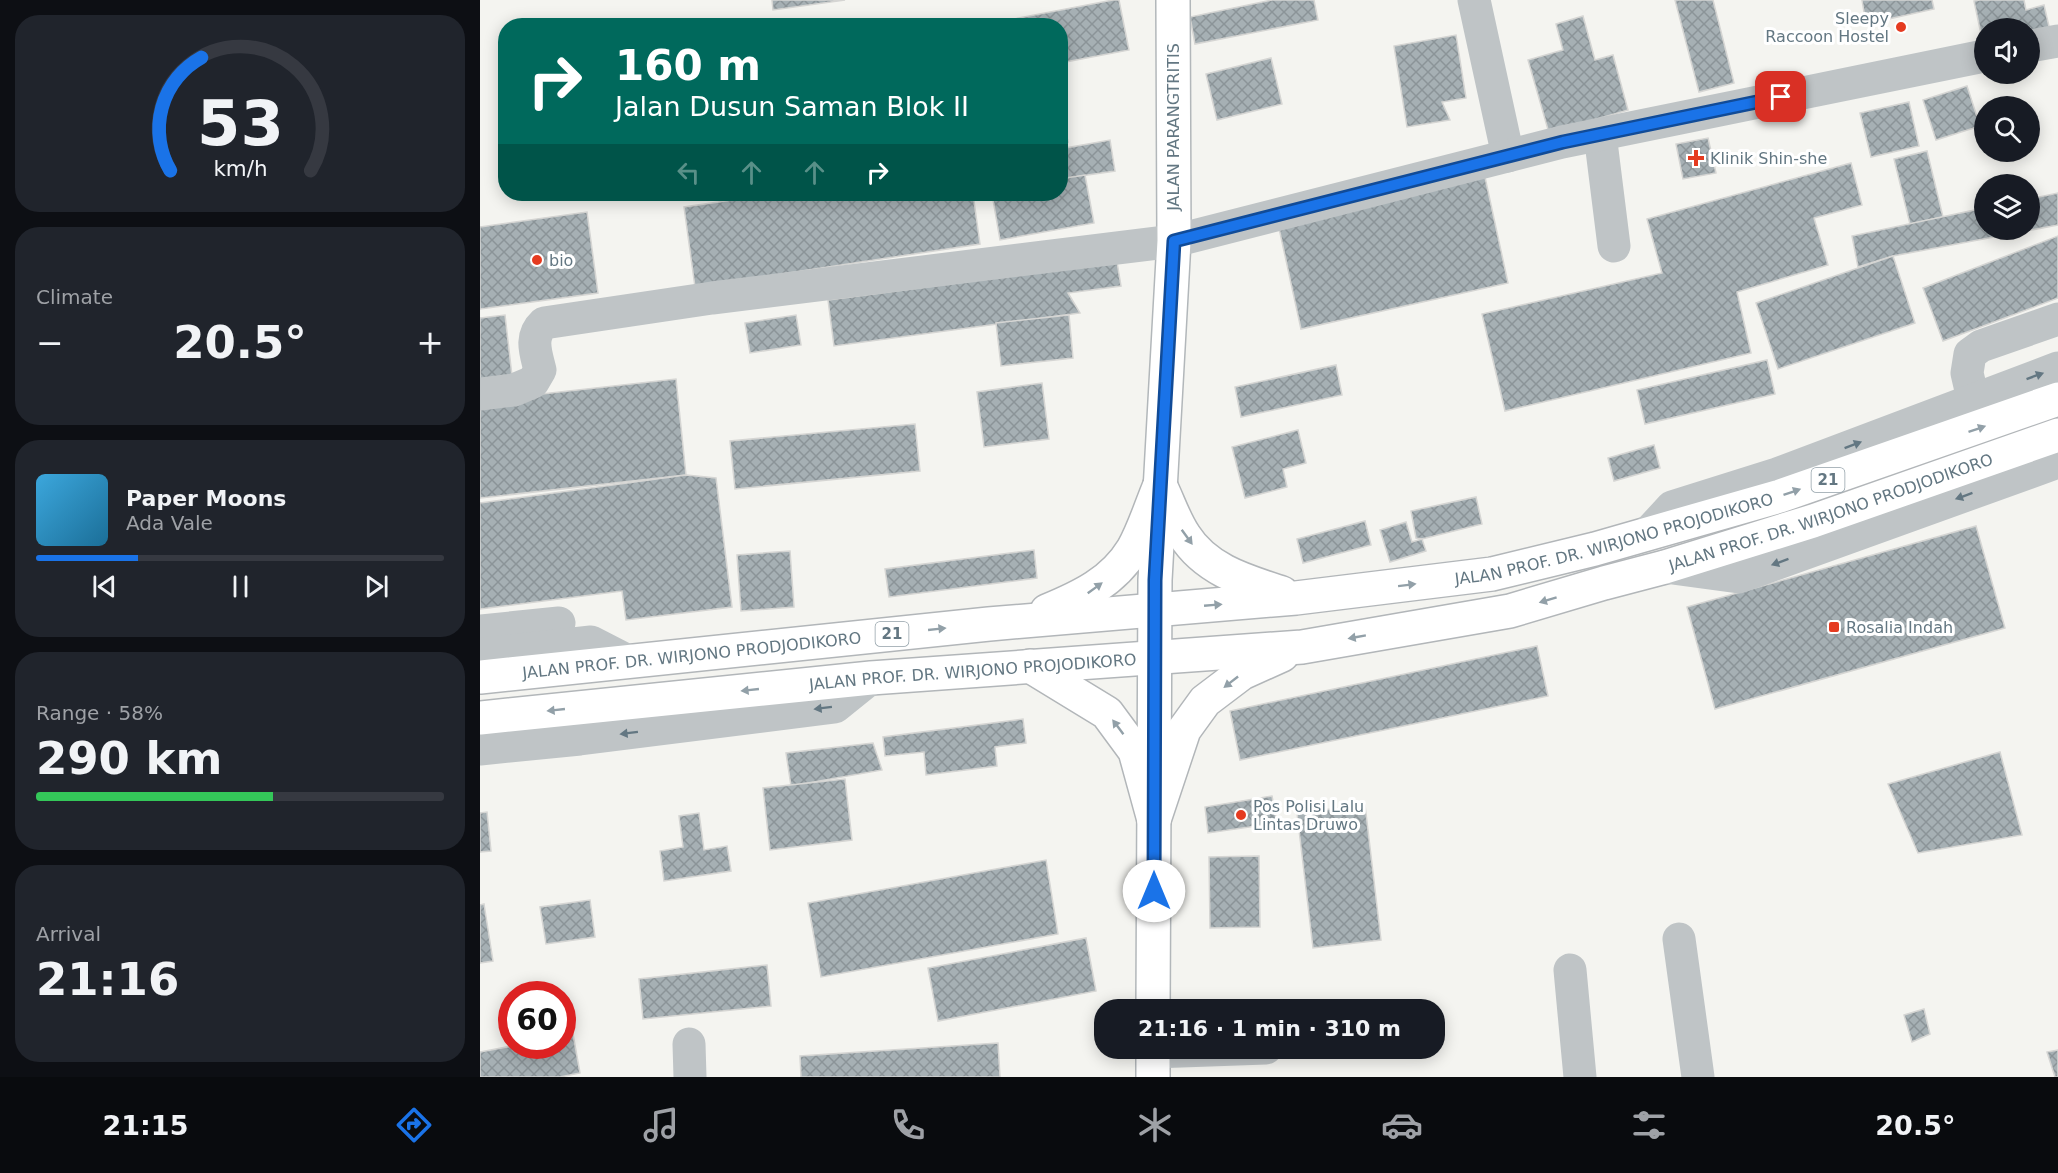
<!DOCTYPE html>
<meta charset="utf-8">
<style>
:root{--surface:#171b24;--page:#20242c;--text:#f1f3f6;--muted:#9ea1a6;--line:#363941;--accent:#1a73e8}
body{margin:0;font-family:"DejaVu Sans",sans-serif;background:var(--page);color:var(--text);height:100vh;display:flex;flex-direction:column;font-size:22px;white-space:nowrap}
*{box-sizing:border-box;margin:0}
p{font-size:20px;color:var(--muted)}
.icon{flex:none;width:33px;height:33px;fill:none;stroke:currentColor;stroke-width:2;stroke-linecap:round;stroke-linejoin:round}
.map{position:relative;flex:1;overflow:hidden}
.sheet{display:flex;flex-direction:column;gap:15px;padding:15px;background:#0d0f14;width:480px}
.sheet>*{flex:none}
.hud{position:absolute;left:18px;top:18px;width:570px;height:183px;border-radius:24px;box-shadow:0 3px 15px #0003;background:#00695c;color:#fff;overflow:hidden}
.controls{position:absolute;left:1494px;top:18px;display:grid;gap:12px}
.controls a{display:grid;place-items:center;width:66px;height:66px;border-radius:50%;background:var(--surface);box-shadow:0 3px 15px #0003;font-size:30px}
.speed{position:absolute;left:18px;top:981px;display:flex;gap:12px;font-size:30px;font-weight:700;text-align:center}
.speed>*{display:grid;place-content:center;width:78px;height:78px;border-radius:50%;background:var(--surface);box-shadow:0 3px 15px #0003;line-height:1}
.speed .limit{border:9px solid #d22;background:#fff;color:#111}
.pin{position:absolute;display:grid;place-items:center;width:51px;height:51px;color:#fff;margin:-26px;border-radius:12px;box-shadow:0 3px 9px #0006}
.me{position:absolute;width:66px;margin:-33px;rotate:0deg;stroke-linejoin:round;filter:drop-shadow(0 0 4px #0008)}
.turn{display:flex;align-items:center;gap:21px;height:126px;padding:0 18px;font-size:27px}
.turn .icon{width:78px;height:78px;stroke-width:2.5}
.turn b{display:block;font-size:42px;line-height:51px}
.lanes{display:flex;align-items:center;height:57px;padding:0 18px;background:#0003;justify-content:center;gap:30px;direction:ltr}
.lanes .off{opacity:.35}
.big{font-size:45px;font-weight:700;line-height:1.1}
.sheet .widget{flex:1;display:flex;flex-direction:column;justify-content:center;gap:9px;min-width:0;padding:0 21px;border-radius:24px;background:var(--page)}
.sheet .dial{align-items:center;gap:0}
.dial svg{height:156px;overflow:visible;fill:none;stroke:var(--line);stroke-width:7;stroke-linecap:round;text-anchor:middle}
.dial text{fill:var(--text);stroke:none}
.song{display:flex;align-items:center;gap:18px}
.cover{width:72px;height:72px;border-radius:9px;background:linear-gradient(135deg,hsl(200 70% 55%),hsl(200 70% 35%))}
.played{height:6px;border-radius:3px;background:linear-gradient(90deg,var(--accent) 25%,var(--line) 25%)}
.keys{display:flex;justify-content:space-around;direction:ltr}
.heat{display:flex;justify-content:space-between;align-items:center;font-size:33px;direction:ltr}
.charge{height:9px;border-radius:4px;background:linear-gradient(90deg,#34c759 58%,var(--line) 0)}
.trip{position:absolute;left:614px;top:999px;width:351px;height:60px;border-radius:24px;background:var(--surface);box-shadow:0 3px 15px #0003;font-weight:700;line-height:60px;text-align:center}
.dock{display:flex;height:96px;justify-content:space-around;align-items:center;background:#090b0e;color:var(--muted)}
.dock .icon{width:42px;height:42px}
.dock .on{color:var(--accent)}
.dock b{font-size:27px;color:var(--text)}
main{display:flex;flex:1;min-height:0}
.map>svg:first-child{display:block}
.building{fill:url(#building-cross-hatch);stroke:#d5d5d3;stroke-width:1.5}
.lines{fill:none;stroke-linecap:round;stroke-linejoin:round}
.major-casing{stroke:#b2b7ba;stroke-width:36}
.highway-casing{stroke:#b2b6b9;stroke-width:36}
.minor{stroke:#bfc4c6;stroke-width:33}
.major{stroke:#fff;stroke-width:33}
.highway{stroke:#fff;stroke-width:33}
.oneway{fill:#637782}
.oneway2{fill:#92a0a8}
.route-casing{stroke:#114b97;stroke-width:15}
.route{stroke:#1a73e8;stroke-width:10}
.poi-dot{fill:#e53b20;stroke:#fff;stroke-width:2}
.labels{text-anchor:middle;stroke-width:6;stroke-linejoin:round;paint-order:stroke}
.shield{fill:#fff;stroke:#92a0a8;stroke-width:1.5}
.shield-label{font-size:15px;font-weight:bold;fill:#637782}
.poi-label{font-size:16px;fill:#637782;stroke:#fff;text-anchor:start}
.street-label{font-size:16px;fill:#637782;stroke:#fff}
</style>
<main>
<section class="sheet">
<div class="widget dial"><svg viewBox="0 0 100 80">
<path d="M14 69A42 42 0 1 1 86 69"/>
<path d="M14 69A42 42 0 0 1 30 11" stroke="#1a73e8"/>
<text x="50" y="56" font-size="32" font-weight="700">53</text>
<text x="50" y="72" font-size="11">km/h</text>
</svg></div>
<div class="widget"><p>Climate</p>
<div class="heat"><a>−</a><b class="big">20.5°</b><a>+</a></div>
</div>
<div class="widget">
<div class="song"><i class="cover"></i><div><b>Paper Moons</b><p>Ada Vale</p></div></div>
<div class="played"></div>
<div class="keys"><svg class="icon" aria-label="previous" viewBox="0 0 24 24"><path d="M18 5L8 12l10 7zM5 5v14"/></svg><svg class="icon" aria-label="pause" viewBox="0 0 24 24"><path d="M8 5v14M16 5v14"/></svg><svg class="icon" aria-label="next" viewBox="0 0 24 24"><path d="M6 5l10 7-10 7zM19 5v14"/></svg></div>
</div>
<div class="widget"><p>Range · 58%</p><b class="big">290 km</b><div class="charge"></div></div>
<div class="widget"><p>Arrival</p><b class="big">21:16</b></div>
</section>
<div class="map">
<svg width="1578" height="1077" viewBox="0 0 1578 1077">
<defs>
<pattern id="building-cross-hatch" width="8" height="8" patternUnits="userSpaceOnUse" patternTransform="scale(1.5)"><rect width="8" height="8" fill="#a6b0b4"/><path d="M0 0l8 8M0 8l8-8" fill="none" stroke="#8b9498"/></pattern>
</defs>
<rect width="100%" height="100%" fill="#f4f4f0"/>
<g class="building">
<path d="M292 0H365L293 10Z"/>
<path d="M633 0H639L649 50 580 63V26H497Z"/>
<path d="M792 0H834L838 20 715 44 710 17Z"/>
<path d="M1195 0H1233L1254 83 1219 92Z"/>
<path d="M1382 0H1452L1454 9 1386 24Z"/>
<path d="M1500 0H1544L1546 10 1564 5 1571 35 1550 40V28H1504V48L1494 1Z"/>
<path d="M1103 16 1115 60 1133 55 1148 110 1069 133 1048 60 1083 50 1076 24Z"/>
<path d="M976 35 986 98 962 102 970 120 927 127 914 46Z"/>
<path d="M791 58 802 104 737 120 726 74Z"/>
<path d="M1487 86 1500 126 1456 140 1443 100Z"/>
<path d="M580 101 588 142 580 143Z"/>
<path d="M1429 102 1439 146 1391 157 1380 113Z"/>
<path d="M1228 138 1236 173 1203 179 1196 144Z"/>
<path d="M630 140 635 171 580 179V149Z"/>
<path d="M1447 151 1463 217 1430 224 1414 159Z"/>
<path d="M1371 163 1382 205 1334 218 1348 265 1257 292 1271 353 1025 411 1002 314 1182 273 1167 219Z"/>
<path d="M1003 168 1028 283 821 329 797 219Z"/>
<path d="M605 175 614 223 520 240 512 194H580V179Z"/>
<path d="M1578 193V225L1413 256 1378 267 1372 236 1504 208V230H1550V199Z"/>
<path d="M294 194H493L500 244 215 287 204 207Z"/>
<path d="M107 212 118 293 0 309V227Z"/>
<path d="M1578 236V298L1463 341 1443 288Z"/>
<path d="M1413 256 1435 323 1298 369 1276 303Z"/>
<path d="M637 262 641 286 588 293 600 313 354 346 348 300Z"/>
<path d="M25 315 32 376 0 379V318Z"/>
<path d="M316 315 321 345 270 353 265 323Z"/>
<path d="M589 315 593 358 521 366 516 323Z"/>
<path d="M1287 360 1295 394 1165 424 1157 390Z"/>
<path d="M856 365 862 395 761 417 755 387Z"/>
<path d="M196 379 206 475 0 498V401Z"/>
<path d="M562 383 569 439 504 447 497 392Z"/>
<path d="M435 424 440 471 255 489 250 441Z"/>
<path d="M818 430 826 463 803 469 807 487 765 498 752 447Z"/>
<path d="M1174 445 1180 468 1134 481 1128 458Z"/>
<path d="M206 475 236 478 252 607 146 620 142 591 0 609V503Z"/>
<path d="M996 497 1002 524 942 539 936 538 931 511Z"/>
<path d="M885 521 891 545 823 563 817 539Z"/>
<path d="M926 522 932 542 942 539 946 551 910 562 900 530Z"/>
<path d="M1496 526 1525 628 1235 709 1207 607Z"/>
<path d="M554 550 557 578 409 597 405 569Z"/>
<path d="M310 551 314 607 261 611 257 555Z"/>
<path d="M1057 646 1068 696 760 760 750 711Z"/>
<path d="M543 719 546 743 515 747 517 766 446 775 444 752 405 756 403 737Z"/>
<path d="M393 743 402 770 311 786 306 753Z"/>
<path d="M1520 752 1542 835 1438 853 1408 784Z"/>
<path d="M365 779 372 840 290 850 283 788Z"/>
<path d="M792 796 797 823 728 833 725 807Z"/>
<path d="M885 805 901 940 833 948 817 813Z"/>
<path d="M7 812 11 851 0 852V813Z"/>
<path d="M219 813 224 850 247 846 251 871 184 881 180 851 203 847 199 816Z"/>
<path d="M779 856 780 927 730 928 729 857Z"/>
<path d="M566 860 578 934 341 977 328 903Z"/>
<path d="M110 900 115 937 66 944 60 907Z"/>
<path d="M4 904 13 961 0 963V905Z"/>
<path d="M606 938 616 991 458 1021 448 968Z"/>
<path d="M287 965 291 1006 163 1019 159 979Z"/>
<path d="M1444 1009 1450 1034 1432 1042 1424 1015Z"/>
<path d="M93 1034 100 1073 80 1077H0V1052L32 1046H82V1036Z"/>
<path d="M518 1043 520 1077H321L320 1056Z"/>
<path d="M1578 1050V1077H1575L1567 1052Z"/>
</g>
<g class="lines">
<defs>
<g id="major">
<path d="M673 1010 675 580 694 241 693 0"/>
<path d="M673 1077V1048"/>
</g>
<g id="highway">
<path d="M680 485C688 501 694 520 704 535 726 570 765 581 802 593"/>
<path d="M567 611C601 597 633 582 653 549 664 530 671 506 680 485"/>
<path d="M550 666 627 713 655 751 674 820"/>
<path id="s1" d="M0 677 509 624 816 598 1012 574 1115 549 1300 496 1578 399"/>
<path id="s2" d="M0 718 391 678 822 647 1030 611 1124 583 1185 567 1333 521 1578 435"/>
<path d="M674 820 704 730 725 701 762 673 802 655"/>
</g>
</defs>
<use href="#major" class="major-casing"/>
<use href="#highway" class="highway-casing"/>
<g class="minor">
<path d="M994 0 1028 156"/>
<path d="M1550 46 1578 41"/>
<path d="M1120 134 1134 246"/>
<path d="M0 394 34 390 53 382 60 370C56 353 49 337 64 323L232 298 694 241 1082 142 1504 56"/>
<path d="M1493 399 1487 373 1490 354 1501 346 1578 319"/>
<path d="M1168 533 1192 507 1297 474 1578 368"/>
<path d="M1185 567 1259 577 1578 462"/>
<path d="M0 631 79 623"/>
<path d="M0 654 111 642 148 661"/>
<path d="M0 749 100 739 355 707 391 678"/>
<path d="M1199 939 1218 1077"/>
<path d="M1090 970 1100 1077"/>
<path d="M209 1044 210 1077"/>
<path d="M673 1052 786 1048"/>
</g>
<use href="#major" class="major"/>
<use href="#highway" class="highway"/>
</g>
<defs><path id="oneway-solid" d="M-6-.8H1V-3.2L6.5 0L1 3.2V.8H-6Z" transform="scale(1.5)"/></defs>
<g class="oneway">
<use href="#oneway-solid" transform="translate(1555 376) rotate(-20)"/>
<use href="#oneway-solid" transform="translate(1373 445) rotate(-21)"/>
<use href="#oneway-solid" transform="translate(1484 496) rotate(160)"/>
<use href="#oneway-solid" transform="translate(1300 562) rotate(160)"/>
<use href="#oneway-solid" transform="translate(343 708) rotate(173)"/>
<use href="#oneway-solid" transform="translate(149 733) rotate(173)"/>
</g>
<g class="oneway2">
<use href="#oneway-solid" transform="translate(1497 429) rotate(-19)"/>
<use href="#oneway-solid" transform="translate(1312 492) rotate(-19)"/>
<use href="#oneway-solid" transform="translate(707 537) rotate(54)"/>
<use href="#oneway-solid" transform="translate(927 585) rotate(-7)"/>
<use href="#oneway-solid" transform="translate(615 588) rotate(-36)"/>
<use href="#oneway-solid" transform="translate(1068 600) rotate(163)"/>
<use href="#oneway-solid" transform="translate(733 605) rotate(-5)"/>
<use href="#oneway-solid" transform="translate(457 629) rotate(-6)"/>
<use href="#oneway-solid" transform="translate(877 637) rotate(170)"/>
<use href="#oneway-solid" transform="translate(751 682) rotate(142)"/>
<use href="#oneway-solid" transform="translate(270 690) rotate(174)"/>
<use href="#oneway-solid" transform="translate(76 710) rotate(174)"/>
<use href="#oneway-solid" transform="translate(638 727) rotate(-127)"/>
</g>
<g class="lines">
<defs>
<path id="route" d="M674 891 675 580 694 241 1083 142 1301 97"/>
</defs>
<use href="#route" class="route-casing"/>
<use href="#route" class="route"/>
</g>
<g class="poi-dot">
<circle cx="1421" cy="27" r="6"/>
<path d="M1213 149h6v6h6v6h-6v6h-6v-6h-6v-6h6z"/>
<circle cx="57" cy="260" r="6"/>
<rect x="1348" y="621" width="12" height="12" rx="3"/>
<circle cx="761" cy="815" r="6"/>
</g>
<g class="labels">
<g class="shield">
<rect x="1331.5" y="468" width="33" height="24" rx="4.5"/>
<rect x="395.5" y="622" width="33" height="24" rx="4.5"/>
</g>
<g class="shield-label">
<text x="1348" y="485">21</text>
<text x="412" y="639">21</text>
</g>
<g class="poi-label">
<text x="1409" y="24" text-anchor="end">Sleepy<tspan x="1409" dy="18">Raccoon Hostel</tspan></text>
<text x="1230" y="164">Klinik Shin-she</text>
<text x="69" y="266">bio</text>
<text x="1366" y="633">Rosalia Indah</text>
<text x="773" y="812">Pos Polisi Lalu<tspan x="773" dy="18">Lintas Druwo</tspan></text>
</g>
<g class="street-label">
<text transform="translate(693 127) rotate(-90)" y="6">JALAN PARANGTRITIS</text>
<text dy="6" stroke="none"><textPath href="#s2" startOffset="1372">JALAN PROF. DR. WIRJONO PRODJODIKORO</textPath></text>
<text dy="6" stroke="none"><textPath href="#s1" startOffset="1144">JALAN PROF. DR. WIRJONO PROJODIKORO</textPath></text>
<text dy="6" stroke="none"><textPath href="#s1" startOffset="213">JALAN PROF. DR. WIRJONO PRODJODIKORO</textPath></text>
<text dy="6" stroke="none"><textPath href="#s2" startOffset="495">JALAN PROF. DR. WIRJONO PROJODIKORO</textPath></text>
</g>
</g>
</svg>
<div class="controls">
<a><svg class="icon" aria-label="sound" viewBox="0 0 24 24"><path d="M4 9h4l5-4v14l-5-4H4zM17 9q2 3 0 6"/></svg></a>
<a><svg class="icon" aria-label="search" viewBox="0 0 24 24"><circle cx="10" cy="10" r="6"/><path d="M15 15l6 6"/></svg></a>
<a><svg class="icon" aria-label="layers" viewBox="0 0 24 24"><path d="M12 4l9 5-9 5-9-5zM3 14l9 5 9-5"/></svg></a>
</div>
<div class="speed"><div class="limit">60</div></div>
<div class="pin" style="left:1301px;top:97px;background:#d93025"><svg class="icon" aria-label="arrive" viewBox="0 0 24 24"><path d="M6 21V4h12l-3 4 3 4H6"/></svg></div>
<svg class="me" style="left:674px;top:891px" viewBox="-20 -20 40 40"><circle r="19" fill="#fff"/><path d="M0-13L10 11 0 6-10 11z" fill="#1a73e8"/></svg>
<div class="trip">21:16 · 1 min · 310 m</div>
<div class="hud">
<div class="turn"><svg class="icon" aria-label="right" viewBox="0 0 24 24"><path d="M7 20v-9h11M14 6l5 5-5 5"/></svg><div><b>160 m</b>Jalan Dusun Saman Blok II</div></div>
<div class="lanes"><svg class="icon off" aria-label="left" viewBox="0 0 24 24"><path d="M17 20v-9H6M10 6l-5 5 5 5"/></svg><svg class="icon off" aria-label="ahead" viewBox="0 0 24 24"><path d="M12 20V5M6 11l6-6 6 6"/></svg><svg class="icon off" aria-label="ahead" viewBox="0 0 24 24"><path d="M12 20V5M6 11l6-6 6 6"/></svg><svg class="icon" aria-label="right" viewBox="0 0 24 24"><path d="M7 20v-9h11M14 6l5 5-5 5"/></svg></div>
</div>
</div>
</main>
<nav class="dock">
<b>21:15</b>
<svg class="icon on" aria-label="directions" viewBox="0 0 24 24"><path d="M12 3l9 9-9 9-9-9zM9 14v-3h6M13 9l2 2-2 2"/></svg>
<svg class="icon" aria-label="music" viewBox="0 0 24 24"><path d="M9 18V5l10-2v13"/><circle cx="6" cy="18" r="3"/><circle cx="16" cy="16" r="3"/></svg>
<svg class="icon" aria-label="phone" viewBox="0 0 24 24"><path d="M5 4h4l2 5-3 2q2 4 5 5l2-3 5 2v4C11 20 4 13 5 4z"/></svg>
<svg class="icon" aria-label="climate" viewBox="0 0 24 24"><path d="M12 3v18M4 7l16 10M4 17L20 7"/></svg>
<svg class="icon" aria-label="car" viewBox="0 0 24 24"><path d="M5 17H2v-5l4-1 3-4h7l3 4 3 1v5h-3M9 17h6M6 11h13"/><circle cx="7" cy="17" r="2"/><circle cx="17" cy="17" r="2"/></svg>
<svg class="icon" aria-label="filters" viewBox="0 0 24 24"><path d="M4 7h16M4 17h16"/><circle cx="9" cy="7" r="2"/><circle cx="15" cy="17" r="2"/></svg>
<b>20.5°</b>
</nav>
